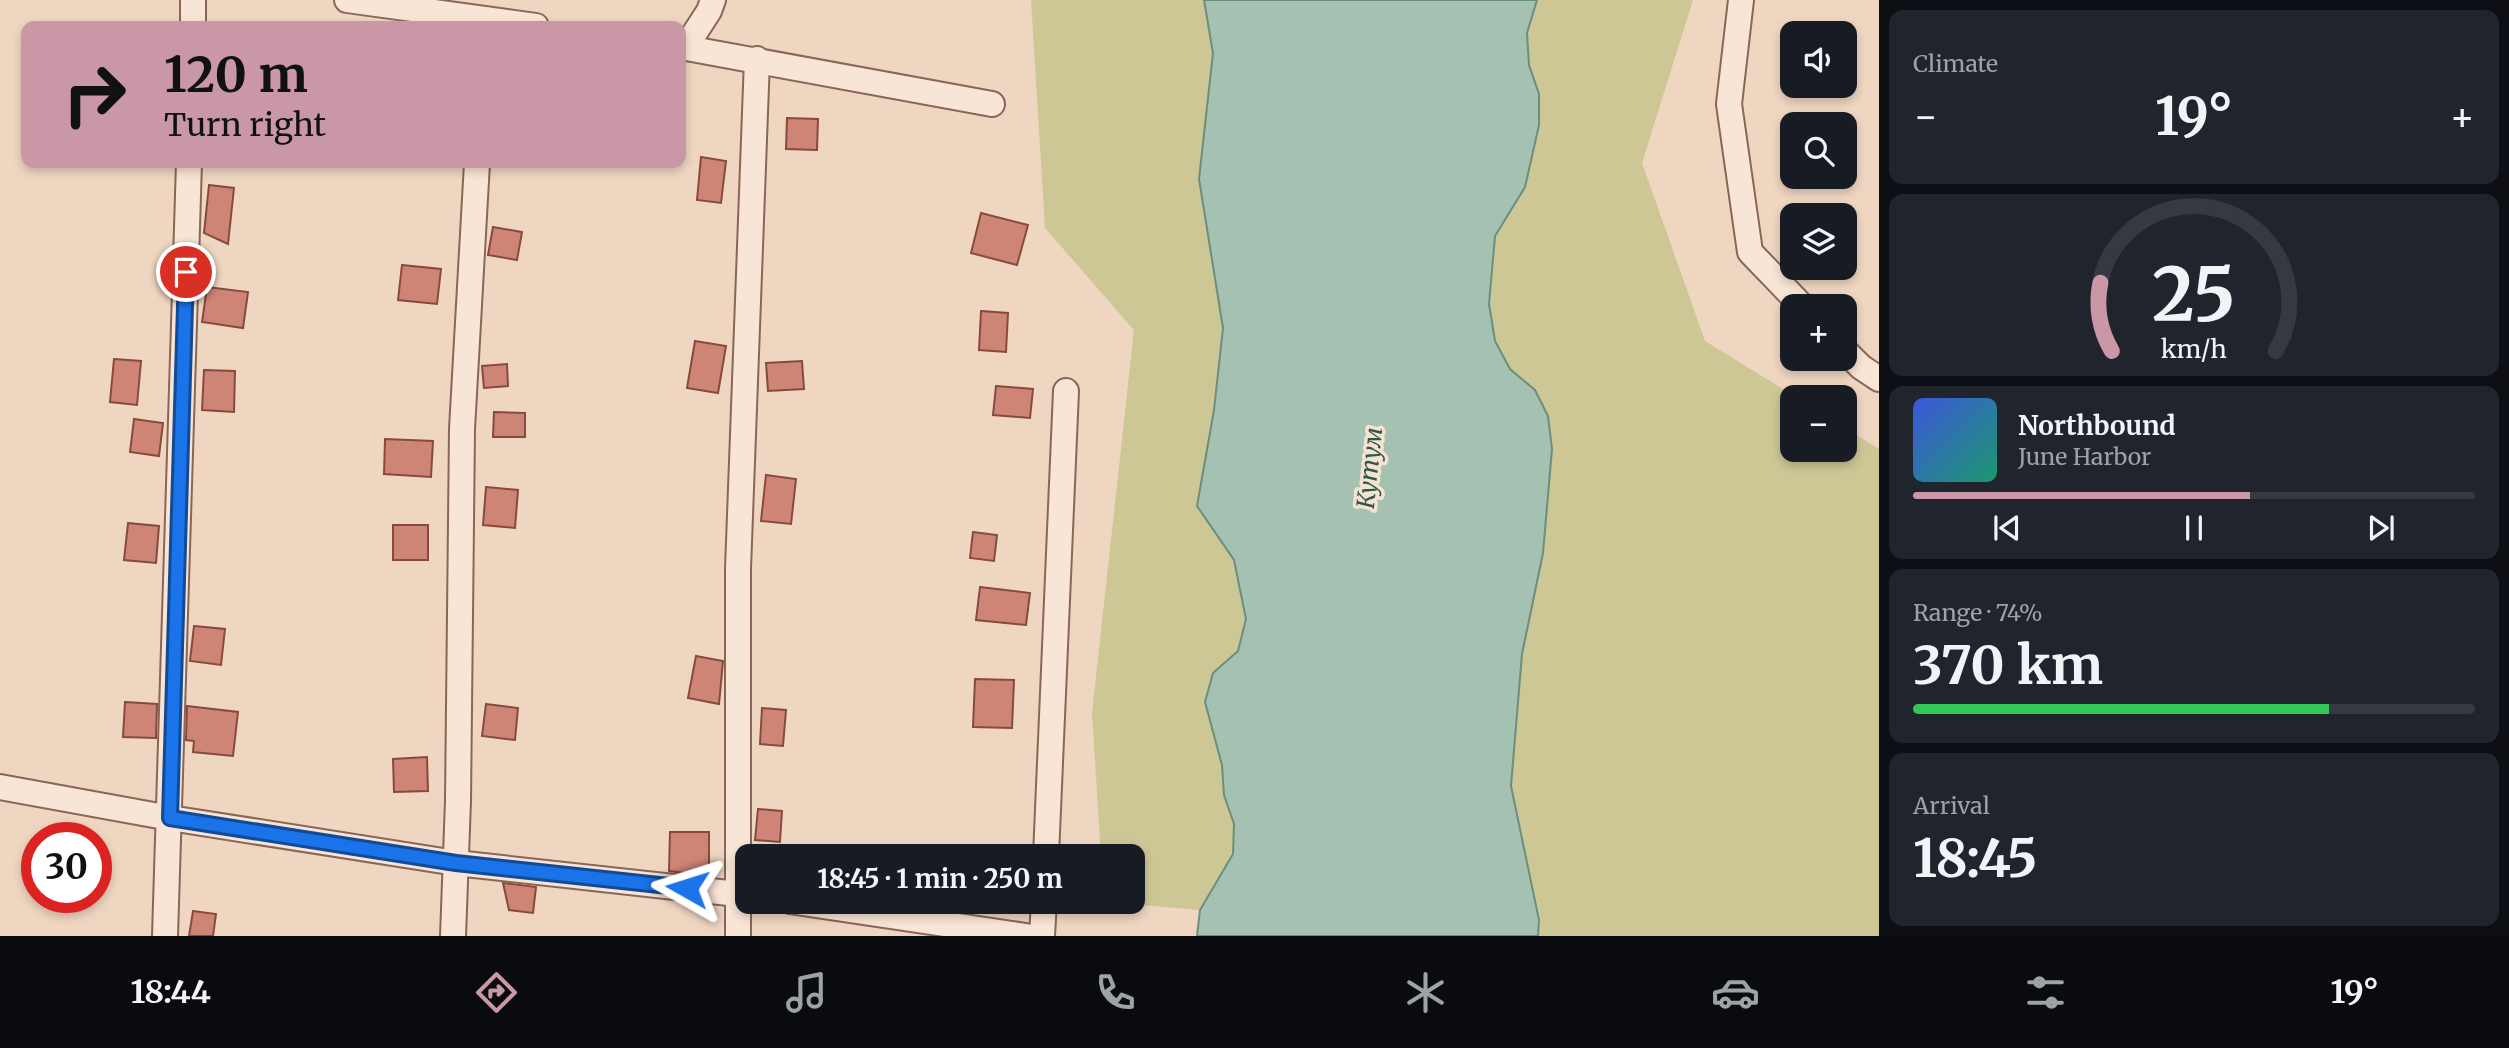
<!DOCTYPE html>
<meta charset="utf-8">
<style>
:root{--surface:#171b24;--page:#20242c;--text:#f1f3f6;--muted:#9ea1a6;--line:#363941;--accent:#c997a6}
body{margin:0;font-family:Merriweather,serif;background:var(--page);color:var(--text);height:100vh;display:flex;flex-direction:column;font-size:26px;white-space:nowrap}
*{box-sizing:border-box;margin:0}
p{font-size:23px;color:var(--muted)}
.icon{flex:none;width:38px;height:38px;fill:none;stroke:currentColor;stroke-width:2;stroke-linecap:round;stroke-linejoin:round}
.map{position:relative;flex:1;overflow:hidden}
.sheet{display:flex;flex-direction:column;gap:10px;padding:10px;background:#0d0f14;width:630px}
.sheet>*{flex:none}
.top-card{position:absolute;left:21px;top:21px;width:665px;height:147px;border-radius:14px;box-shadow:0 4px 10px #0003;background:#c997a6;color:#111;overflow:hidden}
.tools{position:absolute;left:1780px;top:21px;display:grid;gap:14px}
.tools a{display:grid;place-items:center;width:77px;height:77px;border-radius:14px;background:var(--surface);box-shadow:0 4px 10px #0003;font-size:35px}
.speed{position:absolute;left:21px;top:822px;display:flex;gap:14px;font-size:35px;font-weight:700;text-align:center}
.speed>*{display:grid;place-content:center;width:91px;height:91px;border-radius:50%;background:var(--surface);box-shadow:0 4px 10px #0003;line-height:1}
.speed .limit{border:10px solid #d22;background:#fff;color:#111}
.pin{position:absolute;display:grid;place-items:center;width:60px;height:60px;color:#fff;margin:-30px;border:4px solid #fff;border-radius:50%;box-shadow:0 2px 7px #0007}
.me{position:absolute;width:77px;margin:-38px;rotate:276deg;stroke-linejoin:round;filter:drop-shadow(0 0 5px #0008)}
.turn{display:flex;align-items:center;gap:24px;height:147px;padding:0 28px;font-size:32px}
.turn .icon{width:91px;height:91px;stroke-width:2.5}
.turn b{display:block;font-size:49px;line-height:60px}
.big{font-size:52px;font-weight:700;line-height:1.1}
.sheet .card{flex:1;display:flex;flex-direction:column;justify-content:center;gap:10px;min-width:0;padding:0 24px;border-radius:14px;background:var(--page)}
.sheet .dial{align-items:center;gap:0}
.dial svg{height:182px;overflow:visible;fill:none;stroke:var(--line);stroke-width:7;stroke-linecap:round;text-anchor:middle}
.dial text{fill:var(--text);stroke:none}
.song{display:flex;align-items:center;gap:21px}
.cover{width:84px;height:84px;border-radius:10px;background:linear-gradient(135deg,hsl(230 70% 55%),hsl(160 70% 35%))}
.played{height:7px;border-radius:4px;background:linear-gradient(90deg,var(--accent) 60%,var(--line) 60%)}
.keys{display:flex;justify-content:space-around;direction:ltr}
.heat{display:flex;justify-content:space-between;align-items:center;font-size:38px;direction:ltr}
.charge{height:10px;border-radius:5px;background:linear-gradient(90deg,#34c759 74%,var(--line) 0)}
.trip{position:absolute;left:735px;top:844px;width:410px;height:70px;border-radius:14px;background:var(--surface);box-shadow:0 4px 10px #0003;font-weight:700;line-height:70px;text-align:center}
.menu{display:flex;height:112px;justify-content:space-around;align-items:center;background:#090b0e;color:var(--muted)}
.menu .icon{width:49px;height:49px}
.menu .active{color:var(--accent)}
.menu b{font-size:32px;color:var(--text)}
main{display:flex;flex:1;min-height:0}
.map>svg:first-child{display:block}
.green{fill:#cdc695}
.water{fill:#a4c1b1;stroke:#6b8f7d;stroke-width:2}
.building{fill:#ce8576;stroke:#88493e;stroke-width:2}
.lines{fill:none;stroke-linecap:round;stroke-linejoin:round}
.minor-casing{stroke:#896658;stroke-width:28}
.minor{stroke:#f9e5d5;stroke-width:24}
.route-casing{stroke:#114b97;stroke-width:18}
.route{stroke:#1a73e8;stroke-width:12}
.labels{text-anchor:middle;stroke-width:7;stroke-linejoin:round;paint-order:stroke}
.water-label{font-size:24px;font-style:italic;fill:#2c584a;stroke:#f6e2d1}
</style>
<main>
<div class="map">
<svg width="1879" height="936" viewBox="0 0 1879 936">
<rect width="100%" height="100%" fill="#efd6c1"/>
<g class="green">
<path d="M1031 0H1204L1213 53 1199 179 1223 328 1214 410 1197 506 1234 560 1246 619 1238 651 1213 673 1205 702 1222 765 1224 795 1234 824 1233 854 1200 910 1104 902 1132 901V856H1101L1092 713 1134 330 1045 228Z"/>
<path d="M1537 0H1693L1642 163 1705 341 1796 397H1792V450H1844L1845 428 1879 449V936H1538L1539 920 1511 786 1522 654 1543 553 1552 449 1548 416 1535 390 1510 369 1495 341 1489 304 1495 236 1525 187 1539 125V94L1529 65 1527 33Z"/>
</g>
<path class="water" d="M1204 0H1537L1527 33 1529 65 1539 94V125L1525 187 1495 236 1489 304 1495 341 1510 369 1535 390 1548 416 1552 449 1543 553 1522 654 1511 786 1539 920 1538 936H1197L1200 910 1233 854 1234 824 1224 795 1222 765 1205 702 1213 673 1238 651 1246 619 1234 560 1197 506 1214 410 1223 328 1199 179 1213 53Z"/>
<g class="building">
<path d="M787 118 818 119 817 150 786 149Z"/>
<path d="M701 157 726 161 721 203 697 200Z"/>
<path d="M209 185 234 188 228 244 204 233Z"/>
<path d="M981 213 1028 225 1017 265 971 253Z"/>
<path d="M493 227 522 232 517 260 488 255Z"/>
<path d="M402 265 441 269 437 304 398 300Z"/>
<path d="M207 287 248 292 243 328 202 322Z"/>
<path d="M981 311 1008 313 1006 352 979 350Z"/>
<path d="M695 341 726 346 718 393 687 388Z"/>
<path d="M114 359 141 361 137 405 110 402Z"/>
<path d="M802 361 804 389 768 391 766 363Z"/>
<path d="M507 364 508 386 484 388 482 366Z"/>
<path d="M204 370 235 371 234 412 202 410Z"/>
<path d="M996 386 1033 389 1030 418 993 415Z"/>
<path d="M494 412 525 413V437H493Z"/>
<path d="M134 419 163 423 159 456 130 452Z"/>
<path d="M385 439 433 441 431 477 384 474Z"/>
<path d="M766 475 796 479 791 524 761 521Z"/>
<path d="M486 487 518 490 515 528 483 525Z"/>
<path d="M128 523 159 526 156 563 124 560Z"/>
<rect x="393" y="525" width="35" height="35"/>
<path d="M973 532 997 535 994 561 970 558Z"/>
<path d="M980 587 1030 593 1026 625 976 620Z"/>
<path d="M194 626 225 629 221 665 190 661Z"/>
<path d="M696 656 723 661 719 704 688 698Z"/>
<path d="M975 679 1014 680 1012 728 973 727Z"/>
<path d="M125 702 157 704 156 738 123 737Z"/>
<path d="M486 704 518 708 515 740 482 736Z"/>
<path d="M187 706 238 712 233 756 193 752 194 741 186 740Z"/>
<path d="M762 708 786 710 783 746 760 744Z"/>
<path d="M427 757 428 791 394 792 393 759Z"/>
<path d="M758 809 782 811 780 842 755 840Z"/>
<path d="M670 832H709V876L669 871Z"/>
<path d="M503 883 536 887 533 913 509 910Z"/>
<path d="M193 911 216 914 213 936H189Z"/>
</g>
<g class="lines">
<defs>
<g id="minor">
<path d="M347 0 536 26"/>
<path d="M1741 0 1729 104 1750 252 1802 306"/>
<path d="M193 26V0"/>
<path d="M681 47 992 104"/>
<path d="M685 48 709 11 713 0"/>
<path d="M1844 350 1861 367 1879 379"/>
<path d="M0 787 170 818 456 863 747 895"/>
<path d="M1046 856 1066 391"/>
<path d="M789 901 1026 936"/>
<path d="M165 936 189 163"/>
<path d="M453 936 458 801 462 429 477 163"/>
<path d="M738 936V569L757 59"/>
<path d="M1042 936 1044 901"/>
</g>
</defs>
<use href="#minor" class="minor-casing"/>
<use href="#minor" class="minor"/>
</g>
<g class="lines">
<defs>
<path id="route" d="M186 272 170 818 456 863 687 888"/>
</defs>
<use href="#route" class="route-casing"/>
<use href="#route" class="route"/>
</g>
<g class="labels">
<g class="water-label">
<text transform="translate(1370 468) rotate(-84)" y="8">Кутум</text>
</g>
</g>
</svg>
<div class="tools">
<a><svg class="icon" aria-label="sound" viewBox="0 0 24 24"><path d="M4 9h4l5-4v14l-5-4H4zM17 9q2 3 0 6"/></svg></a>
<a><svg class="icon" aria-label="search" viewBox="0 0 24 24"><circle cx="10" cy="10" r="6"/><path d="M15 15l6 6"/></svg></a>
<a><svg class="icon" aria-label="layers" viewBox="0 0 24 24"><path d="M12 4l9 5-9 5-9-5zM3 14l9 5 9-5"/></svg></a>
<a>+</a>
<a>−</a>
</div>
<div class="speed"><div class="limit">30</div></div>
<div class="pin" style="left:186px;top:272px;background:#d93025"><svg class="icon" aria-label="arrive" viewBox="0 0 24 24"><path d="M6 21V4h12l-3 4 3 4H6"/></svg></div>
<svg class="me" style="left:687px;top:888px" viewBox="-20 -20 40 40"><path d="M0-17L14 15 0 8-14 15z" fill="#1a73e8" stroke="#fff" stroke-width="4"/></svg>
<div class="trip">18:45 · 1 min · 250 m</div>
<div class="top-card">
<div class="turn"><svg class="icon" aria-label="right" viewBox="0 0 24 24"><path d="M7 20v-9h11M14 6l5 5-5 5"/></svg><div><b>120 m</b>Turn right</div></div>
</div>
</div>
<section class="sheet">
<div class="card"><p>Climate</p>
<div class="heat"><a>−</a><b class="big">19°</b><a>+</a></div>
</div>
<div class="card dial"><svg viewBox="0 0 100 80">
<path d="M14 69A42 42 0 1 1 86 69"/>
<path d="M14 69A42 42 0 0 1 9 39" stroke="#c997a6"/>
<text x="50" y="56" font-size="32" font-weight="700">25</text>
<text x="50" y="72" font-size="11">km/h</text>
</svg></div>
<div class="card">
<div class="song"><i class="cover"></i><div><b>Northbound</b><p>June Harbor</p></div></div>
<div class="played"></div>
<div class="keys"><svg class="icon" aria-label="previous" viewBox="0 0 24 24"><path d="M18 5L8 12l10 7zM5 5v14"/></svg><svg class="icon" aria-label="pause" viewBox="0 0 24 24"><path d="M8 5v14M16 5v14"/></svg><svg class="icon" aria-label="next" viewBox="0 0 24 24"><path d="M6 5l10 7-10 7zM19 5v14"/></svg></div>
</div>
<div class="card"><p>Range · 74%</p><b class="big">370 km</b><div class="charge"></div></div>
<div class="card"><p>Arrival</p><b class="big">18:45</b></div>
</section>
</main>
<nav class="menu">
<b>18:44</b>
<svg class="icon active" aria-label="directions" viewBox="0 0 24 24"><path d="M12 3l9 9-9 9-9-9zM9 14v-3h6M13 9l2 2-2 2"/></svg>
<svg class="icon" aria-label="music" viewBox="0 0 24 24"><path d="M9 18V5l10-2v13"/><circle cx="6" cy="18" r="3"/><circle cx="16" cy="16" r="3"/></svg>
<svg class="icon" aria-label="phone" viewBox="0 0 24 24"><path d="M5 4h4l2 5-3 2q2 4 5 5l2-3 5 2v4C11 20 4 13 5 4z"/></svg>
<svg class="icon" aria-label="climate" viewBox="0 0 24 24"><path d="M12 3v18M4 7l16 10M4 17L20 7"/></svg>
<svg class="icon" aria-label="car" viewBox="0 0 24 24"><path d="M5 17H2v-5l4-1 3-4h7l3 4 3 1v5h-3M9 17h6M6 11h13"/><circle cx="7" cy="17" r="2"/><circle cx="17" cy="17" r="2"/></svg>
<svg class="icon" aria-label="filters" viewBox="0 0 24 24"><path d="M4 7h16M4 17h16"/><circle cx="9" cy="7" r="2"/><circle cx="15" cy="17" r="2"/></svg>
<b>19°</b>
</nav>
